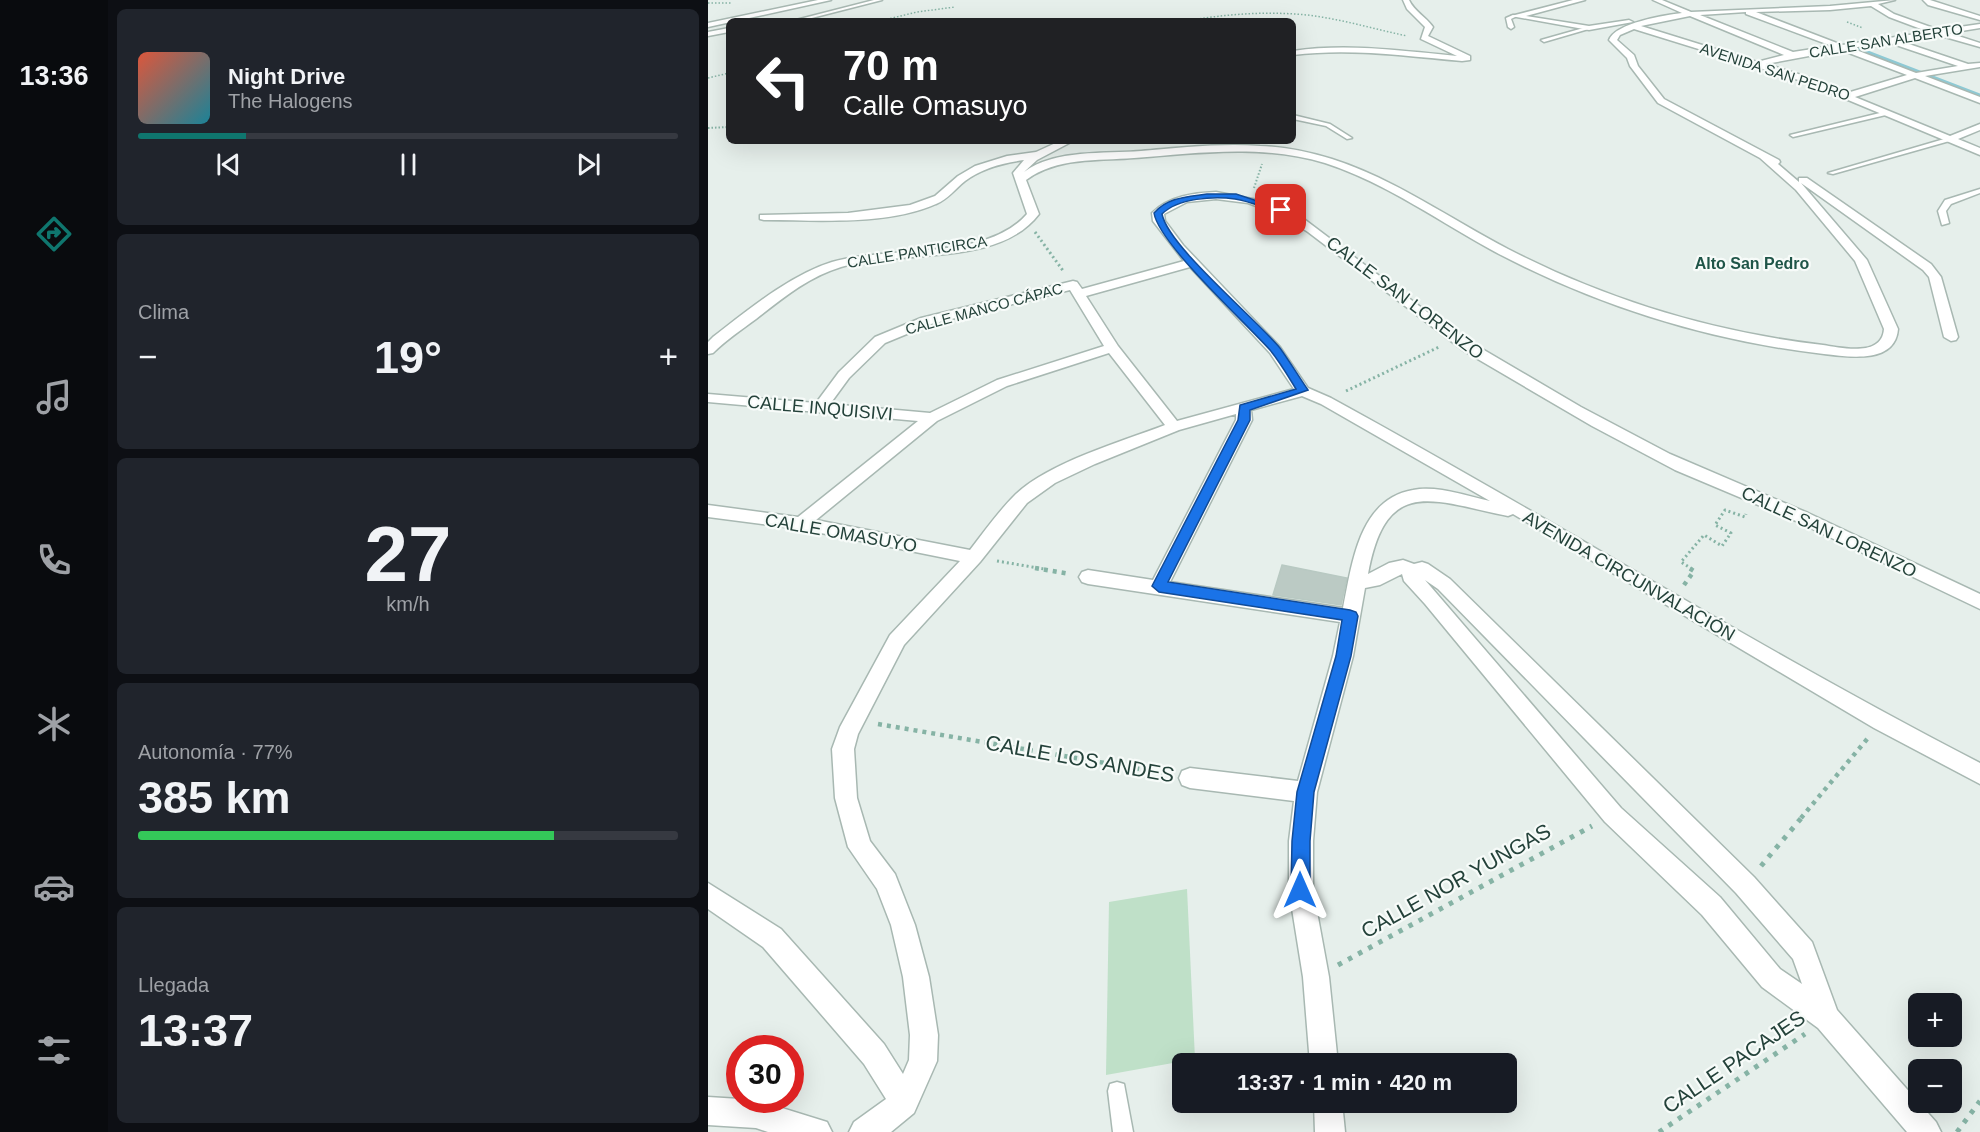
<!DOCTYPE html>
<html lang="es">
<meta charset="utf-8">
<style>
:root{--surface:#171b24;--page:#20242c;--text:#f1f3f6;--muted:#9ea1a6;--line:#363941;--accent:#0f766e}
body{margin:0;font-family:Arial,sans-serif;background:var(--page);color:var(--text);height:100vh;display:flex;flex-direction:column;font-size:22px;white-space:nowrap}
*{box-sizing:border-box;margin:0}
p{font-size:20px;color:var(--muted)}
.icon{flex:none;width:33px;height:33px;fill:none;stroke:currentColor;stroke-width:2;stroke-linecap:round;stroke-linejoin:round}
.map{position:relative;flex:1;overflow:hidden}
.side{display:flex;flex-direction:column;gap:9px;padding:9px;background:#0d0f14;width:600px}
.side>*{flex:none}
.hud{position:absolute;left:18px;top:18px;width:570px;height:126px;border-radius:9px;box-shadow:0 6px 24px #0002;background:#202124;color:#fff;overflow:hidden}
.controls{position:absolute;left:1200px;top:993px;display:grid;gap:12px}
.controls a{display:grid;place-items:center;width:54px;height:54px;border-radius:9px;background:var(--surface);box-shadow:0 6px 24px #0002;font-size:30px}
.speed{position:absolute;left:18px;top:1035px;display:flex;gap:12px;font-size:30px;font-weight:700;text-align:center}
.speed>*{display:grid;place-content:center;width:78px;height:78px;border-radius:50%;background:var(--surface);box-shadow:0 6px 24px #0002;line-height:1}
.speed .limit{border:9px solid #d22;background:#fff;color:#111}
.pin{position:absolute;display:grid;place-items:center;width:51px;height:51px;color:#fff;margin:-26px;border-radius:12px;box-shadow:0 3px 9px #0006}
.me{position:absolute;width:66px;margin:-33px;rotate:0deg;stroke-linejoin:round;filter:drop-shadow(0 0 4px #0008)}
.turn{display:flex;align-items:center;gap:21px;height:126px;padding:0 18px;font-size:27px}
.turn .icon{width:78px;height:78px;stroke-width:2.5}
.turn b{display:block;font-size:42px;line-height:51px}
.big{font-size:45px;font-weight:600;line-height:1.1}
.side .card{flex:1;display:flex;flex-direction:column;justify-content:center;gap:9px;min-width:0;padding:0 21px;border-radius:9px;background:var(--page)}
.side .dial{align-items:center;gap:0}
.dial b{font-size:78px;line-height:1}
.song{display:flex;align-items:center;gap:18px}
.cover{width:72px;height:72px;border-radius:9px;background:linear-gradient(135deg,hsl(10 70% 55%),hsl(190 70% 35%))}
.played{height:6px;border-radius:3px;background:linear-gradient(90deg,var(--accent) 20%,var(--line) 20%)}
.keys{display:flex;justify-content:space-around;direction:ltr}
.heat{display:flex;justify-content:space-between;align-items:center;font-size:33px;direction:ltr}
.charge{height:9px;border-radius:4px;background:linear-gradient(90deg,#34c759 77%,var(--line) 0)}
.trip{position:absolute;left:464px;top:1053px;width:345px;height:60px;border-radius:9px;background:var(--surface);box-shadow:0 6px 24px #0002;font-weight:600;line-height:60px;text-align:center}
main{display:flex;flex:1;min-height:0}
.menu{display:flex;flex-direction:column;width:108px;justify-content:space-around;align-items:center;background:#090b0e;color:var(--muted)}
.menu .icon{width:42px;height:42px}
.menu .active{color:var(--accent)}
.menu b{font-size:27px;color:var(--text)}
.map>svg:first-child{display:block}
.green{fill:#bfe0c8}
.lines{fill:none;stroke-linecap:round;stroke-linejoin:round}
.stream{stroke:#8ec9d4;stroke-width:3}
.building{fill:#bbcac4;stroke:#b8c9c2;stroke-width:1.5}
.service-casing{stroke:#a8b8b2;stroke-width:3}
.minor-casing{stroke:#a8b8b2;stroke-width:3}
.path-far4{stroke:#86b3a5;stroke-width:1.5;stroke-dasharray:1.5 2;stroke-linecap:butt}
.path-far3{stroke:#86b3a5;stroke-width:2;stroke-dasharray:1.5 2;stroke-linecap:butt}
.path-far2{stroke:#86b3a5;stroke-width:3;stroke-dasharray:2 3;stroke-linecap:butt}
.path-far1{stroke:#86b3a5;stroke-width:4.5;stroke-dasharray:4 5;stroke-linecap:butt}
.path{stroke:#86b3a5;stroke-width:5;stroke-dasharray:4.5 7;stroke-linecap:butt}
.service{fill:#fff;fill-rule:evenodd}
.minor{fill:#fff;fill-rule:evenodd}
.route{fill:#1a73e8;stroke:#114b97;stroke-width:1.5}
.labels{text-anchor:middle;stroke-width:4.5;stroke-linejoin:round;paint-order:stroke}
.far-street-label{font-size:15px;fill:#24423a;stroke:#f7fbf9}
.far-neighbourhood-label{font-size:16px;font-weight:bold;fill:#1f5548;stroke:#f7fbf9}
.street-label{font-size:18px;fill:#24423a;stroke:#f7fbf9}
.near-street-label{font-size:21px;fill:#24423a;stroke:#f7fbf9}
</style>
<main>
<nav class="menu">
<b>13:36</b>
<svg class="icon active" aria-label="directions" viewBox="0 0 24 24"><path d="M12 3l9 9-9 9-9-9zM9 14v-3h6M13 9l2 2-2 2"/></svg>
<svg class="icon" aria-label="music" viewBox="0 0 24 24"><path d="M9 18V5l10-2v13"/><circle cx="6" cy="18" r="3"/><circle cx="16" cy="16" r="3"/></svg>
<svg class="icon" aria-label="phone" viewBox="0 0 24 24"><path d="M5 4h4l2 5-3 2q2 4 5 5l2-3 5 2v4C11 20 4 13 5 4z"/></svg>
<svg class="icon" aria-label="climate" viewBox="0 0 24 24"><path d="M12 3v18M4 7l16 10M4 17L20 7"/></svg>
<svg class="icon" aria-label="car" viewBox="0 0 24 24"><path d="M5 17H2v-5l4-1 3-4h7l3 4 3 1v5h-3M9 17h6M6 11h13"/><circle cx="7" cy="17" r="2"/><circle cx="17" cy="17" r="2"/></svg>
<svg class="icon" aria-label="filters" viewBox="0 0 24 24"><path d="M4 7h16M4 17h16"/><circle cx="9" cy="7" r="2"/><circle cx="15" cy="17" r="2"/></svg>
</nav>
<section class="side">
<div class="card">
<div class="song"><i class="cover"></i><div><b>Night Drive</b><p>The Halogens</p></div></div>
<div class="played"></div>
<div class="keys"><svg class="icon" aria-label="previous" viewBox="0 0 24 24"><path d="M18 5L8 12l10 7zM5 5v14"/></svg><svg class="icon" aria-label="pause" viewBox="0 0 24 24"><path d="M8 5v14M16 5v14"/></svg><svg class="icon" aria-label="next" viewBox="0 0 24 24"><path d="M6 5l10 7-10 7zM19 5v14"/></svg></div>
</div>
<div class="card"><p>Clima</p>
<div class="heat"><a>−</a><b class="big">19°</b><a>+</a></div>
</div>
<div class="card dial"><b>27</b><p>km/h</p></div>
<div class="card"><p>Autonomía · 77%</p><b class="big">385 km</b><div class="charge"></div></div>
<div class="card"><p>Llegada</p><b class="big">13:37</b></div>
</section>
<div class="map">
<svg width="1272" height="1132" viewBox="0 0 1272 1132">
<rect width="100%" height="100%" fill="#e6efeb"/>
<path class="green" d="M479 889 487 1059 398 1075 401 902Z"/>
<g class="lines">
<path class="stream" d="M1149 48 1272 95"/>
</g>
<path class="building" d="M574 565 639 578 633 605 565 595Z"/>
<g class="lines">
<defs>
<g id="service">
<path d="M166 0H174L92 21H84Z"/>
<path d="M805 15 809 16 803 19 806 27 803 29 800 27 798 18Z"/>
<path d="M879 27 884 28 836 42 833 40Z"/>
<path d="M21 28V32L0 36V32Z"/>
<path d="M1180 111 1182 114 1085 137 1082 135Z"/>
<path d="M585 115 622 124 644 138 639 139 618 126 585 119Z"/>
<path d="M1243 137 1246 139 1245 140 1125 174 1120 173Z"/>
<path d="M1272 189V193L1243 204 1238 211 1241 223 1234 225 1230 211 1237 200Z"/>
<path d="M409 1082 416 1084 425 1132H405L400 1091 402 1084Z"/>
</g>
<g id="minor">
<path d="M110 0H123L0 27V23Z"/>
<path d="M695 0H701C706 11 718 17 725 27L720 36 762 56V60L754 61C697 56 642 48 585 55V51C640 43 694 51 749 56L713 39 717 27 699 9Z"/>
<path d="M865 0H877L818 16 881 26 921 20 925 22 881 30 803 16Z"/>
<path d="M945 0H954L983 12 1122 6 1187 0 1170 4 1186 14 1231 30 1272 24V28L1241 33 1272 43V47L1230 35 1192 41 1260 64 1272 63V67L1217 76 1272 97V103L1207 78 1147 97 1242 136 1272 124V130L1250 139 1272 148V155L1097 82 926 29 912 35 909 40 926 55 930 66 956 99 1071 160 1072 162 1070 164 1091 182V178H1099L1223 264 1233 277 1250 337 1248 340 1243 341 1236 337 1221 277 1215 270 1093 183 1159 260 1190 329C1187 364 1142 357 1116 354 1002 341 893 307 791 254 733 223 679 183 617 163 554 144 490 153 426 158 389 161 349 157 318 180L331 214C290 268 192 249 133 267 100 277 75 298 48 319 33 330 18 340 5 353L0 354V342L5 337C40 310 82 275 124 262 182 245 278 261 319 214L305 173 316 160C295 163 274 168 257 181 247 189 240 199 228 204 179 226 109 220 56 220L52 219V215L140 213 202 205 227 196 250 176 267 166 299 156 328 152 352 141H365L329 160 316 172C347 149 396 154 433 151 472 148 512 143 552 146 577 147 601 152 624 159 687 179 742 219 800 249 899 300 1004 332 1115 345 1135 348 1174 357 1176 329L1147 261 1088 190 1052 158 950 103 922 66 919 58 901 40C907 23 957 15 974 13ZM1163 6 1181 17 1221 32 1134 45 1048 12 1122 10ZM1038 12V14L1124 46 1085 52 992 15ZM982 16 1076 55 1049 62 933 26ZM1182 42V43L1250 66 1208 73 1143 48ZM1133 50 1199 75 1139 93 1103 78 1058 64Z"/>
<path d="M1215 0H1222L1272 16V20L1220 5Z"/>
<path d="M508 192 560 202 592 216 747 333 873 407 962 454 1100 513 1272 594V609L1088 521 967 470 884 426 756 351 600 232 575 216 540 203 508 199 479 202 456 214 457 221 475 245 572 347 600 388 623 398C841 517 1051 649 1272 763V784L1166 728 805 514 800 516C724 501 678 475 660 574L681 563 695 560 706 564 714 562 720 564 742 579 1046 877 1104 942 1129 1010 1228 1122 1233 1132H1199L1110 1028 1054 987 994 915 897 822 717 604 696 581 694 574 672 585 657 588 645 656 609 792 605 841V890L621 977 630 1064H602L595 977 581 890V841L586 801 482 788 474 785 471 778 474 771 482 768 590 781 625 656 632 622 380 584 374 582 371 577 374 572 380 570 445 580 528 420V414L471 430 387 464 347 483 319 503 272 562 196 645 150 734 146 749 149 798 162 841 187 874 207 925 221 977 230 1035 229 1061 206 1113 183 1132H141L146 1122 178 1099 156 1064 55 947 0 909V883L73 929 176 1044 195 1074 201 1060 202 1035 195 977 183 925 169 889 140 847 127 798 124 749 132 727 182 635 252 561 93 529 0 517V505L90 517 210 421 0 402V394L108 403 131 372 167 337 213 318 365 281 369 282 374 289 476 261 445 221 444 213C461 196 486 193 508 192ZM482 267 562 353 586 389 469 421 410 346 378 296ZM362 290 396 346 289 380 222 413 122 404 141 378 177 343 223 324ZM401 353 457 425C413 442 339 463 306 496 290 512 276 532 262 550L108 520 229 421 299 386ZM594 396 613 404 782 501C758 496 729 485 705 490 651 499 644 564 635 608L462 582 544 420 543 410ZM717 580 730 589 1028 893 1085 959 1094 984 1072 969 1012 897 913 808Z"/>
<path d="M0 1097 48 1100 119 1122 124 1132H60L48 1128 0 1125Z"/>
<path d="M606 1102H634L637 1132H607Z"/>
</g>
</defs>
<use href="#service" class="service-casing"/>
<use href="#minor" class="minor-casing"/>
<g class="path-far4">
<path d="M0 3H23"/>
<path d="M172 21 209 12 247 7"/>
<path d="M478 21C518 14 558 11 599 15 633 19 666 29 699 36"/>
<path d="M1139 22 1155 28"/>
<path d="M0 78 21 73"/>
</g>
<g class="path-far3">
<path d="M0 128 21 127"/>
<path d="M546 188 554 164"/>
</g>
<g class="path-far2">
<path d="M327 232 356 272"/>
<path d="M638 391 731 347"/>
<path d="M289 561 336 569"/>
<path d="M984 569 973 562 996 535 1014 546 1023 533 1007 525 1017 510 1037 517 1038 514"/>
</g>
<g class="path-far1">
<path d="M327 568 362 574"/>
<path d="M976 585 986 571 981 568"/>
<path d="M170 724 461 774"/>
<path d="M1093 818 1160 738"/>
</g>
<g class="path">
<path d="M1053 866 1095 816"/>
<path d="M630 965 884 826"/>
<path d="M951 1132 1097 1034"/>
<path d="M1249 1132 1272 1101"/>
</g>
<use href="#service" class="service"/>
<use href="#minor" class="minor"/>
</g>
<path class="route" d="M499 194H528L577 210 573 213C558 209 542 201 527 199 506 196 470 198 454 214 460 246 547 318 572 348 582 362 591 377 600 390L542 410V420L460 582 642 610 648 612 650 616 643 656 606 792 602 841V890L599 897 592 900 586 897 583 890 584 841 589 792 628 656 634 620 451 592 444 586 530 420 532 405 588 389C580 376 572 362 562 350 537 322 451 244 446 213 460 197 479 197 499 194Z"/>
<g class="labels">
<g class="far-street-label">
<text transform="translate(1178 41) rotate(-9)" y="5">CALLE SAN ALBERTO</text>
<text transform="translate(1067 72) rotate(18)" y="5">AVENIDA SAN PEDRO</text>
<text transform="translate(209 252) rotate(-9)" y="5">CALLE PANTICIRCA</text>
<text transform="translate(276 309) rotate(-15)" y="5">CALLE MANCO CÁPAC</text>
</g>
<g class="far-neighbourhood-label">
<text x="1044" y="269">Alto San Pedro</text>
</g>
<g class="street-label">
<text transform="translate(697 298) rotate(37)" y="6">CALLE SAN LORENZO</text>
<text transform="translate(112 408) rotate(5)" y="6">CALLE INQUISIVI</text>
<text transform="translate(1121 532) rotate(25)" y="6">CALLE SAN LORENZO</text>
<text transform="translate(133 533) rotate(10)" y="6">CALLE OMASUYO</text>
<text transform="translate(921 576) rotate(30)" y="6">AVENIDA CIRCUNVALACIÓN</text>
</g>
<g class="near-street-label">
<text transform="translate(372 759) rotate(10)" y="7">CALLE LOS ANDES</text>
<text transform="translate(748 881) rotate(-29)" y="7">CALLE NOR YUNGAS</text>
<text transform="translate(1026 1062) rotate(-34)" y="7">CALLE PACAJES</text>
</g>
</g>
</svg>
<div class="controls">
<a>+</a>
<a>−</a>
</div>
<div class="speed"><div class="limit">30</div></div>
<div class="pin" style="left:573px;top:210px;background:#d93025"><svg class="icon" aria-label="arrive" viewBox="0 0 24 24"><path d="M6 21V4h12l-3 4 3 4H6"/></svg></div>
<svg class="me" style="left:592px;top:890px" viewBox="-20 -20 40 40"><path d="M0-17L14 15 0 8-14 15z" fill="#1a73e8" stroke="#fff" stroke-width="4"/></svg>
<div class="trip">13:37 · 1 min · 420 m</div>
<div class="hud">
<div class="turn"><svg class="icon" aria-label="left" viewBox="0 0 24 24"><path d="M17 20v-9H6M10 6l-5 5 5 5"/></svg><div><b>70 m</b>Calle Omasuyo</div></div>
</div>
</div>
</main>
